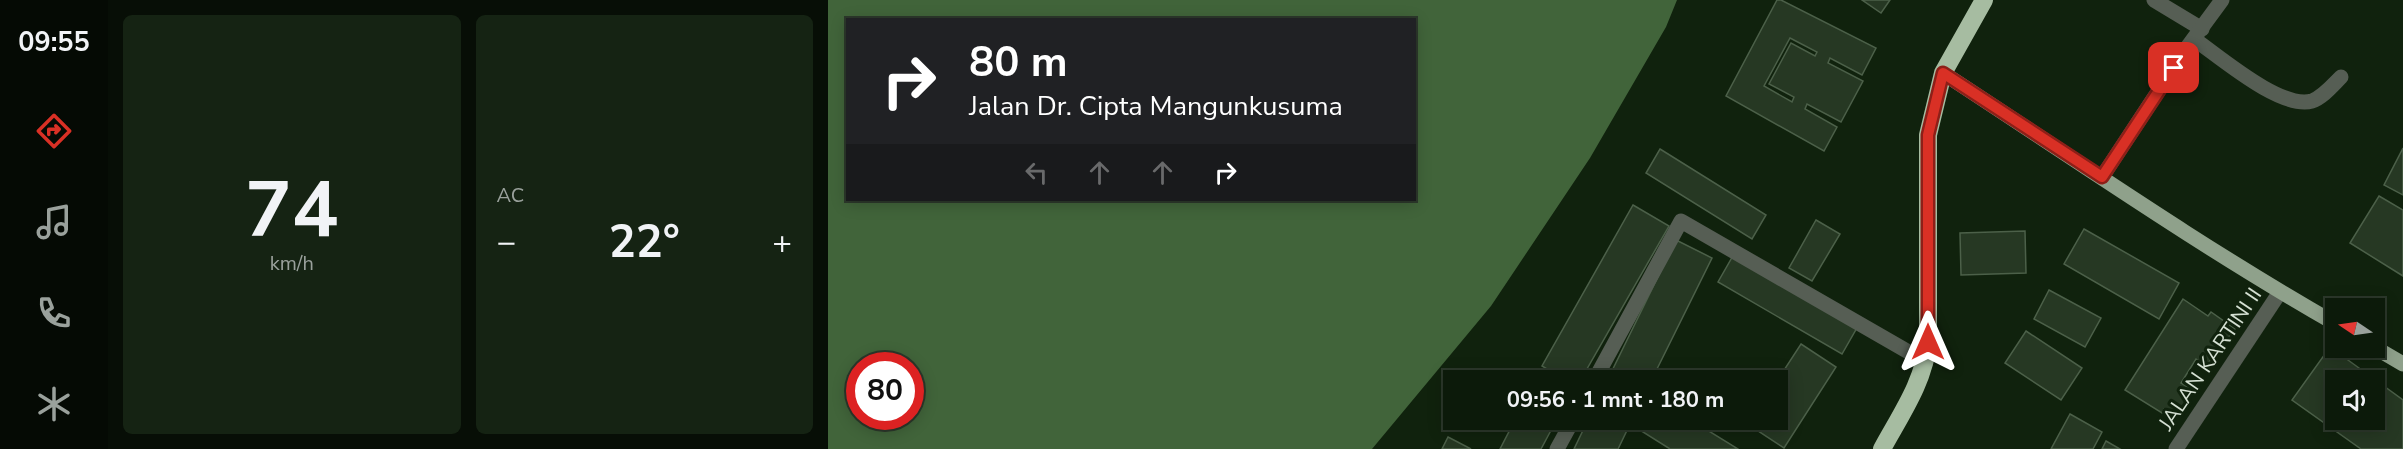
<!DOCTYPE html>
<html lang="id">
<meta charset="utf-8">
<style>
:root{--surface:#0c1a0a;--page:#152313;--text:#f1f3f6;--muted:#9aa19c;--line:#2c382b;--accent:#d93025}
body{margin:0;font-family:"Nunito Sans",sans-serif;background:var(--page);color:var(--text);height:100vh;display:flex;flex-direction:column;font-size:22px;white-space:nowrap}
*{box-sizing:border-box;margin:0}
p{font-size:20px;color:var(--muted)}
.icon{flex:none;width:33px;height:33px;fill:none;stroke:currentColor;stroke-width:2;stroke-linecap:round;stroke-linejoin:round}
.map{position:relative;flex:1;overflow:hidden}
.side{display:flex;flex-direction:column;gap:15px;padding:15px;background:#070e06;width:720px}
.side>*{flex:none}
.top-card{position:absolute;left:18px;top:18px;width:570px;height:183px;border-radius:0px;box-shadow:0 3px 15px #0003,0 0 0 2px var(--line);background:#202124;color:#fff;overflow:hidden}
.needle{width:39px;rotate:283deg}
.tools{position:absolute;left:1497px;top:298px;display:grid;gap:12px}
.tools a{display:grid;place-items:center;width:60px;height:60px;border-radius:0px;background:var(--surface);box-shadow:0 3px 15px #0003,0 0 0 2px var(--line);font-size:30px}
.speed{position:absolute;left:18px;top:352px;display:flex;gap:12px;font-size:30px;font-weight:700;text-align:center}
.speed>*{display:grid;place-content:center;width:78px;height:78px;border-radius:50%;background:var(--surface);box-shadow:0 3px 15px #0003,0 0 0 2px var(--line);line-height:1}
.speed .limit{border:9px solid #d22;background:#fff;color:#111}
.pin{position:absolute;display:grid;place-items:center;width:51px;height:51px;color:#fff;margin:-26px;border-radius:12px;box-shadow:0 3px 9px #0006}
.me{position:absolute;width:66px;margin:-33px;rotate:0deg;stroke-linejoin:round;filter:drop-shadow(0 0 4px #0008)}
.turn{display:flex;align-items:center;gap:21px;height:126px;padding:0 24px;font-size:27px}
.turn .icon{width:78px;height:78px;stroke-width:2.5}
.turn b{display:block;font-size:42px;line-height:51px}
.lanes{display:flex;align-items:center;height:57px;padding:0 24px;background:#0003;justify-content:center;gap:30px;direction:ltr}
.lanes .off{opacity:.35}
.big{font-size:45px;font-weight:700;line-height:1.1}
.side .card{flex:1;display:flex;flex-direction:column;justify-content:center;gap:9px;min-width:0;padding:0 21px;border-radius:9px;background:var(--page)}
.side .dial{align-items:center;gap:0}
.dial b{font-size:78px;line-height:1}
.heat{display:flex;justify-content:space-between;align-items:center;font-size:33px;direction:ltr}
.side .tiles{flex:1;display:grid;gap:15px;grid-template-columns:repeat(2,1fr)}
.trip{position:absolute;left:615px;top:370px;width:345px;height:60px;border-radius:0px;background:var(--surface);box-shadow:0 3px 15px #0003,0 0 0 2px var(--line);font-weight:700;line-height:60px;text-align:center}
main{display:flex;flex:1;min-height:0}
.tabs{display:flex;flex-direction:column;width:108px;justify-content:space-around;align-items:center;background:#050a04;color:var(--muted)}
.tabs .icon{width:42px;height:42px}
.tabs .on{color:var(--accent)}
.tabs b{font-size:27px;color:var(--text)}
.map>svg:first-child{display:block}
.water{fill:#41643a;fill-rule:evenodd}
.building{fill:#263823;stroke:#4c6049;stroke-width:1.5;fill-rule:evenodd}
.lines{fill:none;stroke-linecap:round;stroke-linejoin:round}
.minor{stroke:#565e54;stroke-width:15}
.major{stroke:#8fa18b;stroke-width:15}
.highway{stroke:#a6bca1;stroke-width:18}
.route-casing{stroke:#8d1f18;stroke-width:15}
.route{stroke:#d93025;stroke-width:10}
.labels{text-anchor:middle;stroke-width:6;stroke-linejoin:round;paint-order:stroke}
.street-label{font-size:21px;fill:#d5e0d3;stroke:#10220d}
</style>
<main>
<nav class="tabs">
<b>09:55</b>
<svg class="icon on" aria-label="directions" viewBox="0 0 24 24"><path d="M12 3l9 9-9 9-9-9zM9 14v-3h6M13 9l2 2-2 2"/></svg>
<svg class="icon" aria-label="music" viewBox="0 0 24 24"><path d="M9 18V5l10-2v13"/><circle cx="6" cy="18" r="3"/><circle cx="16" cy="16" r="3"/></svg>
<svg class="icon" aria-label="phone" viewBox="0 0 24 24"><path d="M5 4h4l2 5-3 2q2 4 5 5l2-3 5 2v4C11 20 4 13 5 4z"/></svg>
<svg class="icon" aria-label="climate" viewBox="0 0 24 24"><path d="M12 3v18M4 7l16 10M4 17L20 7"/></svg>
</nav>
<section class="side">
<div class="tiles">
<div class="card dial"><b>74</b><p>km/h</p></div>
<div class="card"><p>AC</p>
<div class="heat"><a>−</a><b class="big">22°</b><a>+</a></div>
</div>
</div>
</section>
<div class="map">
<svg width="1575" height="449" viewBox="0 0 1575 449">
<rect width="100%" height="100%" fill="#10220d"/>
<path class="water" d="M0 0H849L838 27 762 158 663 306 544 449H0ZM20 20H586V200H20ZM32 366H82V417H32Z"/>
<g class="building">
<path d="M949 0H953L1048 48 1034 75 1002 58 1000 63 1035 81 1013 122 979 104 977 109 1009 127 996 151 898 96ZM962 38 989 52 987 56 963 43 941 84 966 97 964 102 936 86Z"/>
<path d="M1034 0H1062L1053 13Z"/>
<path d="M1575 148V195L1556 185Z"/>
<path d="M832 149 938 215 924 239 818 173Z"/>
<path d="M1551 196 1575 210V276L1522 243Z"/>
<path d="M805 205 841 226 752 381H739L714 366Z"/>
<path d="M988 220 1012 234 984 281 961 268Z"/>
<path d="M1256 229 1351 283 1331 319 1236 264Z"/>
<path d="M1197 231 1198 273 1133 275 1132 233Z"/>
<path d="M848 240 884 258 823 381H779Z"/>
<path d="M906 254 1030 326 1014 354 890 282Z"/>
<path d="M1221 290 1273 318 1257 347 1206 319Z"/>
<path d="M1355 299 1380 316 1383 312 1407 329 1378 366 1368 359 1353 383 1366 391 1349 417 1336 409 1334 413 1297 390Z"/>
<path d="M1198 331 1254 368 1233 400 1177 363Z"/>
<path d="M973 344 1008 367 956 448 921 425 924 420H950L949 381Z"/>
<path d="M1502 347 1575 400V449H1533L1464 400ZM1508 381H1546V420H1508Z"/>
<path d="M1242 414 1274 432 1265 449H1223Z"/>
<path d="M687 420H727L728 421 713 449H672Z"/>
<path d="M760 420H804L790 449H746Z"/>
<path d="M811 420H863L910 449H842L807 427Z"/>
<path d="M620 437 643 449H614Z"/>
<path d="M1278 441 1292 449H1274Z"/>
</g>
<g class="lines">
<g class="minor">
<path d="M1326 0 1374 29"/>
<path d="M1366 39C1392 57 1453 110 1484 101 1495 97 1504 86 1513 77"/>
<path d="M1274 177 1358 49 1394 0"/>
<path d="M766 381 853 221 1098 362"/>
<path d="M729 449 745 420"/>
<path d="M1348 449 1452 292"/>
</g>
<g class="major">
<path d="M1115 73C1245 158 1373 247 1508 324"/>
<path d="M1546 347 1575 364"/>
</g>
<path class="highway" d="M1054 449C1073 414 1096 382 1100 342V135L1115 73 1156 0"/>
</g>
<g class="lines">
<defs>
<path id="route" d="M1100 342V135L1115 73 1274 177 1346 68"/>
</defs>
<use href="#route" class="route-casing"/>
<use href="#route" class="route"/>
</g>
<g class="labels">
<g class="street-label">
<text transform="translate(1382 359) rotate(-56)" y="7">JALAN KARTINI II</text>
</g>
</g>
</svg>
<div class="tools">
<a><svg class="needle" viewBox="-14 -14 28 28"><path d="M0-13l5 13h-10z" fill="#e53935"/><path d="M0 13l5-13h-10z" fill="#9aa19c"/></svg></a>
<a><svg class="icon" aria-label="sound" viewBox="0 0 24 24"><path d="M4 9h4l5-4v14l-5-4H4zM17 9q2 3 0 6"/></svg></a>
</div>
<div class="speed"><div class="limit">80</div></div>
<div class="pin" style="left:1346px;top:68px;background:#d93025"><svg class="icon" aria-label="arrive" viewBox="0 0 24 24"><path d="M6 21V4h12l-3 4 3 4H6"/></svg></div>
<svg class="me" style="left:1100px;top:342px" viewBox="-20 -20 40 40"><path d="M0-17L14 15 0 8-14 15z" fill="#d93025" stroke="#fff" stroke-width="4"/></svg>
<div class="trip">09:56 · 1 mnt · 180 m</div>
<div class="top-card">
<div class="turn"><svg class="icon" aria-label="right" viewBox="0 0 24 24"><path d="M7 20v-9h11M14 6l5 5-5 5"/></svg><div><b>80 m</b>Jalan Dr. Cipta Mangunkusuma</div></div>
<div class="lanes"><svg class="icon off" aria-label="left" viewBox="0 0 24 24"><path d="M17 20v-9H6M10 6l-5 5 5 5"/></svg><svg class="icon off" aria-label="ahead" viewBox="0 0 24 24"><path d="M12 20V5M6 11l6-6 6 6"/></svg><svg class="icon off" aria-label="ahead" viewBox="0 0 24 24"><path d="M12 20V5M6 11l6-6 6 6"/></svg><svg class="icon" aria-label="right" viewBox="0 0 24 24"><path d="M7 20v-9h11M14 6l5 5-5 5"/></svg></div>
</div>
</div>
</main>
